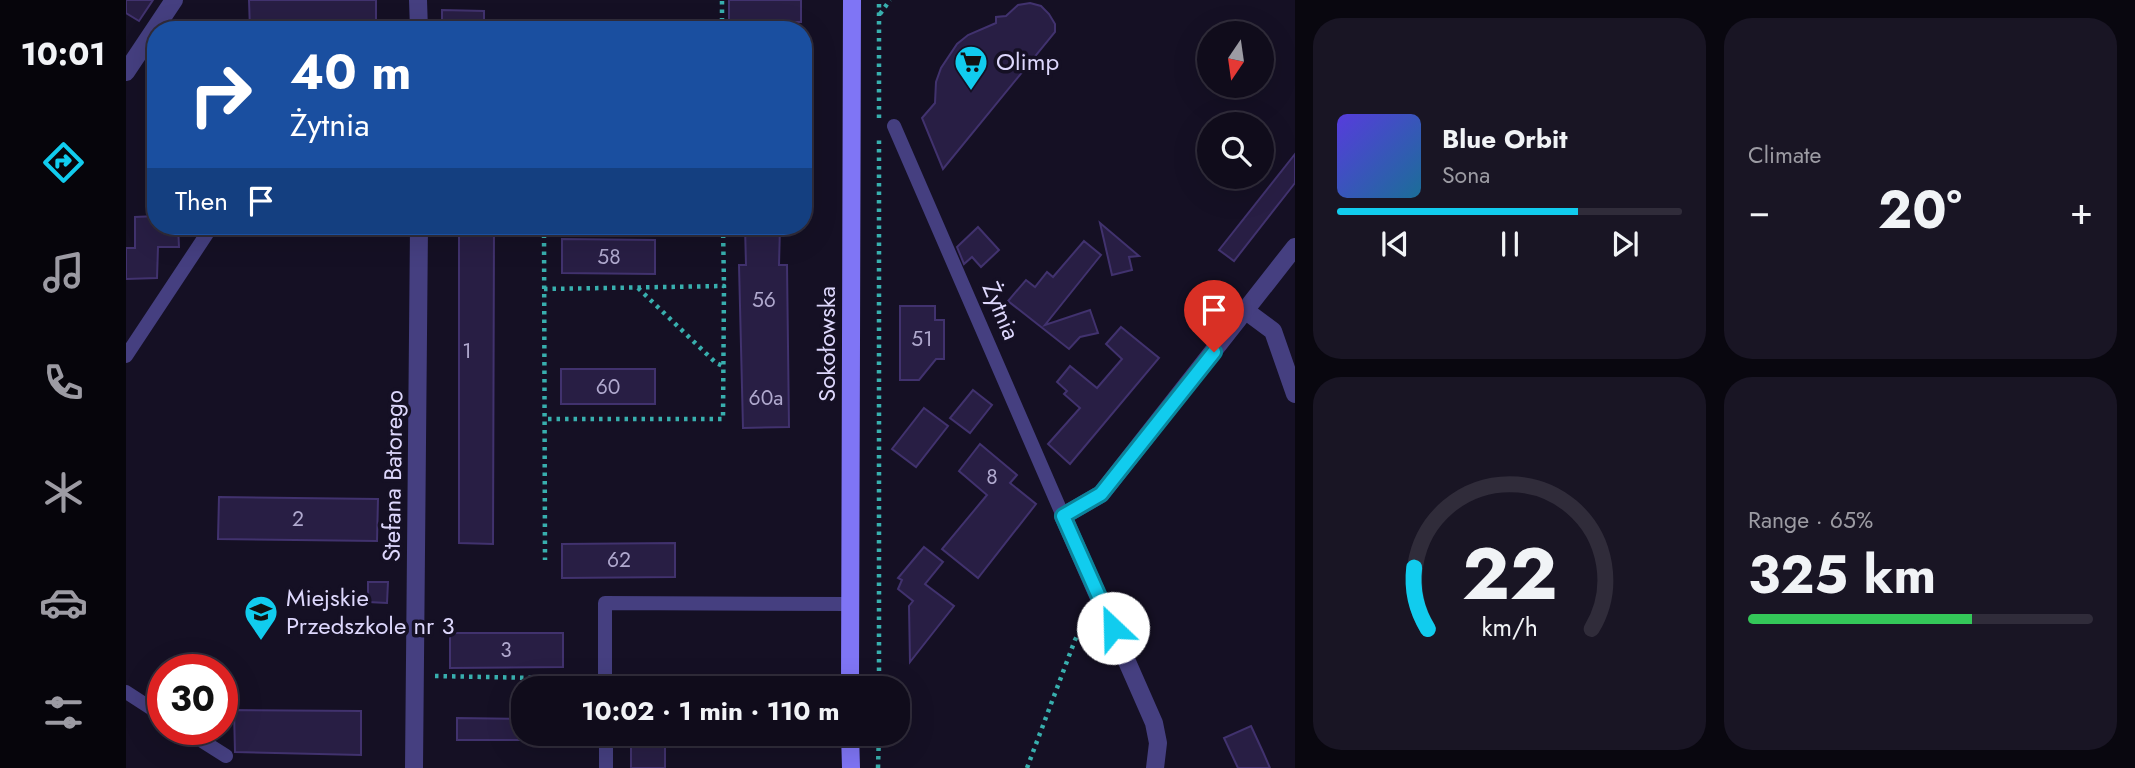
<!DOCTYPE html>
<meta charset="utf-8">
<style>
:root{--surface:#100c1b;--page:#191524;--text:#f1f3f6;--muted:#9c9ba3;--line:#302c3a;--accent:#1ce}
body{margin:0;font-family:Jost,sans-serif;background:var(--page);color:var(--text);height:100vh;display:flex;flex-direction:column;font-size:26px;white-space:nowrap}
*{box-sizing:border-box;margin:0}
p{font-size:23px;color:var(--muted)}
.icon{flex:none;width:38px;height:38px;fill:none;stroke:currentColor;stroke-width:2;stroke-linecap:round;stroke-linejoin:round}
.map{position:relative;flex:1;overflow:hidden}
.drawer{display:flex;flex-direction:column;gap:18px;padding:18px;background:#09070f;width:840px}
.drawer>*{flex:none}
.top-card{position:absolute;left:21px;top:21px;width:665px;height:214px;border-radius:28px;box-shadow:0 7px 28px #0002,0 0 0 2px var(--line);background:#1a4fa0;color:#fff;overflow:hidden}
.needle{width:46px;rotate:193deg}
.tools{position:absolute;left:1071px;top:21px;display:grid;gap:14px}
.tools a{display:grid;place-items:center;width:77px;height:77px;border-radius:50%;background:var(--surface);box-shadow:0 7px 28px #0002,0 0 0 2px var(--line);font-size:35px}
.speed{position:absolute;left:21px;top:654px;display:flex;gap:14px;font-size:35px;font-weight:700;text-align:center}
.speed>*{display:grid;place-content:center;width:91px;height:91px;border-radius:50%;background:var(--surface);box-shadow:0 7px 28px #0002,0 0 0 2px var(--line);line-height:1}
.speed .limit{border:10px solid #d22;background:#fff;color:#111}
.pin{position:absolute;display:grid;place-items:center;width:60px;height:60px;color:#fff;margin:-72px -30px;border-radius:50% 50% 50% 0;rotate:-45deg;box-shadow:0 0 7px #0007}
.pin .icon{rotate:45deg}
.me{position:absolute;width:77px;margin:-38px;rotate:336deg;stroke-linejoin:round;filter:drop-shadow(0 0 5px #0008)}
.turn{display:flex;align-items:center;gap:24px;height:147px;padding:0 28px;font-size:32px}
.turn .icon{width:91px;height:91px;stroke-width:2.5}
.turn b{display:block;font-size:49px;line-height:60px}
.then{display:flex;align-items:center;height:66px;padding:0 28px;background:#0003;gap:14px;font-size:26px}
.big{font-size:52px;font-weight:700;line-height:1.1}
.drawer .card{flex:1;display:flex;flex-direction:column;justify-content:center;gap:10px;min-width:0;padding:0 24px;border-radius:28px;background:var(--page)}
.drawer .dial{align-items:center;gap:0}
.dial svg{height:182px;overflow:visible;fill:none;stroke:var(--line);stroke-width:7;stroke-linecap:round;text-anchor:middle}
.dial text{fill:var(--text);stroke:none}
.song{display:flex;align-items:center;gap:21px}
.cover{width:84px;height:84px;border-radius:10px;background:linear-gradient(135deg,hsl(250 70% 55%),hsl(200 70% 35%))}
.played{height:7px;border-radius:4px;background:linear-gradient(90deg,var(--accent) 70%,var(--line) 70%)}
.keys{display:flex;justify-content:space-around;direction:ltr}
.heat{display:flex;justify-content:space-between;align-items:center;font-size:38px;direction:ltr}
.charge{height:10px;border-radius:5px;background:linear-gradient(90deg,#34c759 65%,var(--line) 0)}
.drawer .tiles{flex:1;display:grid;gap:18px;grid-template-columns:repeat(2,1fr)}
.trip{position:absolute;left:385px;top:676px;width:399px;height:70px;border-radius:28px;background:var(--surface);box-shadow:0 7px 28px #0002,0 0 0 2px var(--line);font-weight:700;line-height:70px;text-align:center}
main{display:flex;flex:1;min-height:0}
.menu{display:flex;flex-direction:column;width:126px;justify-content:space-around;align-items:center;background:#06050b;color:var(--muted)}
.menu .icon{width:49px;height:49px}
.menu .current{color:var(--accent)}
.menu b{font-size:32px;color:var(--text)}
.map>svg:first-child{display:block}
.building{fill:#281e44;stroke:#41326e;stroke-width:2}
.lines{fill:none;stroke-linecap:round;stroke-linejoin:round}
.path{stroke:#38afae;stroke-width:4.5;stroke-dasharray:3.5 5;stroke-linecap:butt}
.lane{stroke:#453f80;stroke-width:14}
.street{stroke:#453f80;stroke-width:18}
.secondary{stroke:#7f75f5;stroke-width:18}
.route-casing{stroke:#0b859b;stroke-width:18}
.route{stroke:#1ce;stroke-width:12}
.labels{text-anchor:middle;stroke-width:7;stroke-linejoin:round;paint-order:stroke}
.number-label{font-size:21px;fill:#b0a9ce}
.poi-label{font-size:24px;fill:#ddd7fc;stroke:#151024;text-anchor:start}
.street-label{font-size:24px;fill:#ddd7fc;stroke:#151024}
</style>
<main>
<nav class="menu">
<b>10:01</b>
<svg class="icon current" aria-label="directions" viewBox="0 0 24 24"><path d="M12 3l9 9-9 9-9-9zM9 14v-3h6M13 9l2 2-2 2"/></svg>
<svg class="icon" aria-label="music" viewBox="0 0 24 24"><path d="M9 18V5l10-2v13"/><circle cx="6" cy="18" r="3"/><circle cx="16" cy="16" r="3"/></svg>
<svg class="icon" aria-label="phone" viewBox="0 0 24 24"><path d="M5 4h4l2 5-3 2q2 4 5 5l2-3 5 2v4C11 20 4 13 5 4z"/></svg>
<svg class="icon" aria-label="climate" viewBox="0 0 24 24"><path d="M12 3v18M4 7l16 10M4 17L20 7"/></svg>
<svg class="icon" aria-label="car" viewBox="0 0 24 24"><path d="M5 17H2v-5l4-1 3-4h7l3 4 3 1v5h-3M9 17h6M6 11h13"/><circle cx="7" cy="17" r="2"/><circle cx="17" cy="17" r="2"/></svg>
<svg class="icon" aria-label="filters" viewBox="0 0 24 24"><path d="M4 7h16M4 17h16"/><circle cx="9" cy="7" r="2"/><circle cx="15" cy="17" r="2"/></svg>
</nav>
<div class="map">
<svg width="1169" height="768" viewBox="0 0 1169 768">
<rect width="100%" height="100%" fill="#151024"/>
<g class="building">
<path d="M0 0H27L13 21 0 13Z"/>
<path d="M123 0H250V30H124Z"/>
<path d="M603 0H675V22H656L649 30H603Z"/>
<path d="M904 3 915 6 923 14 929 24V32L817 169 796 118 809 103 810 82 815 68 831 44 842 35 870 23V17L880 16 892 5Z"/>
<path d="M316 10 358 11V30H316Z"/>
<path d="M1169 154V183L1108 261 1093 250Z"/>
<path d="M30 216V226H52L53 247H32L31 278 0 279V248H9V217Z"/>
<path d="M974 223 1013 256 1003 257 1006 270 986 275Z"/>
<path d="M333 226H368L367 544 333 543Z"/>
<path d="M619 226H654L653 265H661L663 427 617 428 613 265H620Z"/>
<path d="M852 227 873 250 855 267 846 257 838 264 831 247Z"/>
<path d="M436 239 529 240V274L436 273Z"/>
<path d="M958 241 975 255 919 325 964 310 972 333 954 337 943 349 882 301 900 280 909 287 921 272 927 277Z"/>
<path d="M774 306H809V320H818V359H810L793 380H774Z"/>
<path d="M995 327 1033 358 944 464 922 444 954 408 938 394 941 391 931 382 944 366 971 388 996 359 980 344Z"/>
<rect x="435" y="369" width="94" height="35"/>
<path d="M847 390 866 405 844 433 824 418Z"/>
<path d="M798 408 822 426 790 467 766 449Z"/>
<path d="M854 444 891 475 884 483 910 504 852 578 816 549 861 495 833 471Z"/>
<path d="M93 497 252 499 251 541 92 539Z"/>
<path d="M549 543V577L436 578V544Z"/>
<path d="M798 547 817 562 799 584 828 606 784 662 783 606 787 601 772 589 776 580 772 578Z"/>
<path d="M242 582H262L261 603 242 602Z"/>
<path d="M324 633H437V667L324 668Z"/>
<path d="M108 710 235 711V755L109 752Z"/>
<path d="M331 718 397 719V740H331Z"/>
<path d="M1125 726 1137 752 1144 768H1112L1098 738Z"/>
<rect x="505" y="733" width="34" height="35"/>
</g>
<g class="lines">
<g class="path">
<path d="M754 14 764 0"/>
<path d="M596 30V0"/>
<path d="M753 118V0"/>
<path d="M418 226 419 560"/>
<path d="M597 226 598 286"/>
<path d="M512 288 590 363 597 366"/>
<path d="M418 289 598 286 597 419H418"/>
<path d="M309 676 464 679"/>
<path d="M753 688V137"/>
<path d="M752 768 753 733"/>
<path d="M901 768 949 640 962 616"/>
</g>
<g class="lane">
<path d="M768 126 937 516"/>
<path d="M0 356 86 226"/>
<path d="M479 688V603L724 604"/>
<path d="M0 692 37 716"/>
<path d="M59 730 100 756"/>
<path d="M480 733V768"/>
</g>
<g class="street">
<path d="M292 0 293 30"/>
<path d="M0 72 48 0"/>
<path d="M1120 311 1147 331 1169 394"/>
<path d="M288 768 293 226"/>
<path d="M1029 768 1032 743 1028 723 937 516 975 494 1169 247"/>
</g>
<g class="secondary">
<path d="M724 688 726 0"/>
<path d="M724 733 725 768"/>
</g>
</g>
<g class="lines">
<defs>
<path id="route" d="M987 628 937 516 975 494 1088 352"/>
</defs>
<use href="#route" class="route-casing"/>
<use href="#route" class="route"/>
</g>
<defs>
<symbol id="supermarket-pin" viewBox="-11 -11 22 30"><path d="M0 17L-7.5 6A9.5 9.5 0 1 1 7.5 6Z" fill="#1ce" stroke="#151024"/><path d="M-6-5.5h2.5l.6 2H6L4.5 2H-2.5L-4.4-4H-6ZM-1.5 3.2a1.3 1.3 0 1 0 .1 0ZM3 3.2a1.3 1.3 0 1 0 .1 0Z" fill="#111"/></symbol>
<symbol id="school-pin" viewBox="-11 -11 22 30"><path d="M0 17L-7.5 6A9.5 9.5 0 1 1 7.5 6Z" fill="#1ce" stroke="#151024"/><path d="M0-5L7-2L0 1L-7-2ZM-4 1L0 2.5L4 1V4Q0 6-4 4Z" fill="#111"/></symbol>
</defs>
<g fill-rule="evenodd">
<use href="#supermarket-pin" x="826" y="43" width="38" height="52"/>
<use href="#school-pin" x="116" y="593" width="38" height="52"/>
</g>
<g class="labels">
<g class="number-label">
<text x="483" y="264">58</text>
<text x="638" y="307">56</text>
<text x="796" y="346">51</text>
<text x="341" y="358">1</text>
<text x="482" y="394">60</text>
<text x="640" y="405">60a</text>
<text x="866" y="484">8</text>
<text x="172" y="526">2</text>
<text x="493" y="567">62</text>
<text x="380" y="657">3</text>
</g>
<g class="poi-label">
<text x="870" y="70">Olimp</text>
<text x="160" y="606">Miejskie<tspan x="160" dy="28">Przedszkole nr 3</tspan></text>
</g>
<g class="street-label">
<text transform="translate(875 311) rotate(67)" y="8">Żytnia</text>
<text transform="translate(701 344) rotate(-90)" y="8">Sokołowska</text>
<text transform="translate(267 476) rotate(-89)" y="8">Stefana Batorego</text>
</g>
</g>
</svg>
<div class="tools">
<a><svg class="needle" viewBox="-14 -14 28 28"><path d="M0-13l5 13h-10z" fill="#e53935"/><path d="M0 13l5-13h-10z" fill="#9c9ba3"/></svg></a>
<a><svg class="icon" aria-label="search" viewBox="0 0 24 24"><circle cx="10" cy="10" r="6"/><path d="M15 15l6 6"/></svg></a>
</div>
<div class="speed"><div class="limit">30</div></div>
<div class="pin" style="left:1088px;top:352px;background:#d93025"><svg class="icon" aria-label="arrive" viewBox="0 0 24 24"><path d="M6 21V4h12l-3 4 3 4H6"/></svg></div>
<svg class="me" style="left:987px;top:628px" viewBox="-20 -20 40 40"><circle r="19" fill="#fff"/><path d="M0-13L10 11 0 6-10 11z" fill="#1ce"/></svg>
<div class="trip">10:02 · 1 min · 110 m</div>
<div class="top-card">
<div class="turn"><svg class="icon" aria-label="right" viewBox="0 0 24 24"><path d="M7 20v-9h11M14 6l5 5-5 5"/></svg><div><b>40 m</b>Żytnia</div></div>
<div class="then">Then<svg class="icon" aria-label="arrive" viewBox="0 0 24 24"><path d="M6 21V4h12l-3 4 3 4H6"/></svg></div>
</div>
</div>
<section class="drawer">
<div class="tiles">
<div class="card">
<div class="song"><i class="cover"></i><div><b>Blue Orbit</b><p>Sona</p></div></div>
<div class="played"></div>
<div class="keys"><svg class="icon" aria-label="previous" viewBox="0 0 24 24"><path d="M18 5L8 12l10 7zM5 5v14"/></svg><svg class="icon" aria-label="pause" viewBox="0 0 24 24"><path d="M8 5v14M16 5v14"/></svg><svg class="icon" aria-label="next" viewBox="0 0 24 24"><path d="M6 5l10 7-10 7zM19 5v14"/></svg></div>
</div>
<div class="card"><p>Climate</p>
<div class="heat"><a>−</a><b class="big">20°</b><a>+</a></div>
</div>
<div class="card dial"><svg viewBox="0 0 100 80">
<path d="M14 69A42 42 0 1 1 86 69"/>
<path d="M14 69A42 42 0 0 1 8 42" stroke="#1ce"/>
<text x="50" y="56" font-size="32" font-weight="700">22</text>
<text x="50" y="72" font-size="11">km/h</text>
</svg></div>
<div class="card"><p>Range · 65%</p><b class="big">325 km</b><div class="charge"></div></div>
</div>
</section>
</main>
